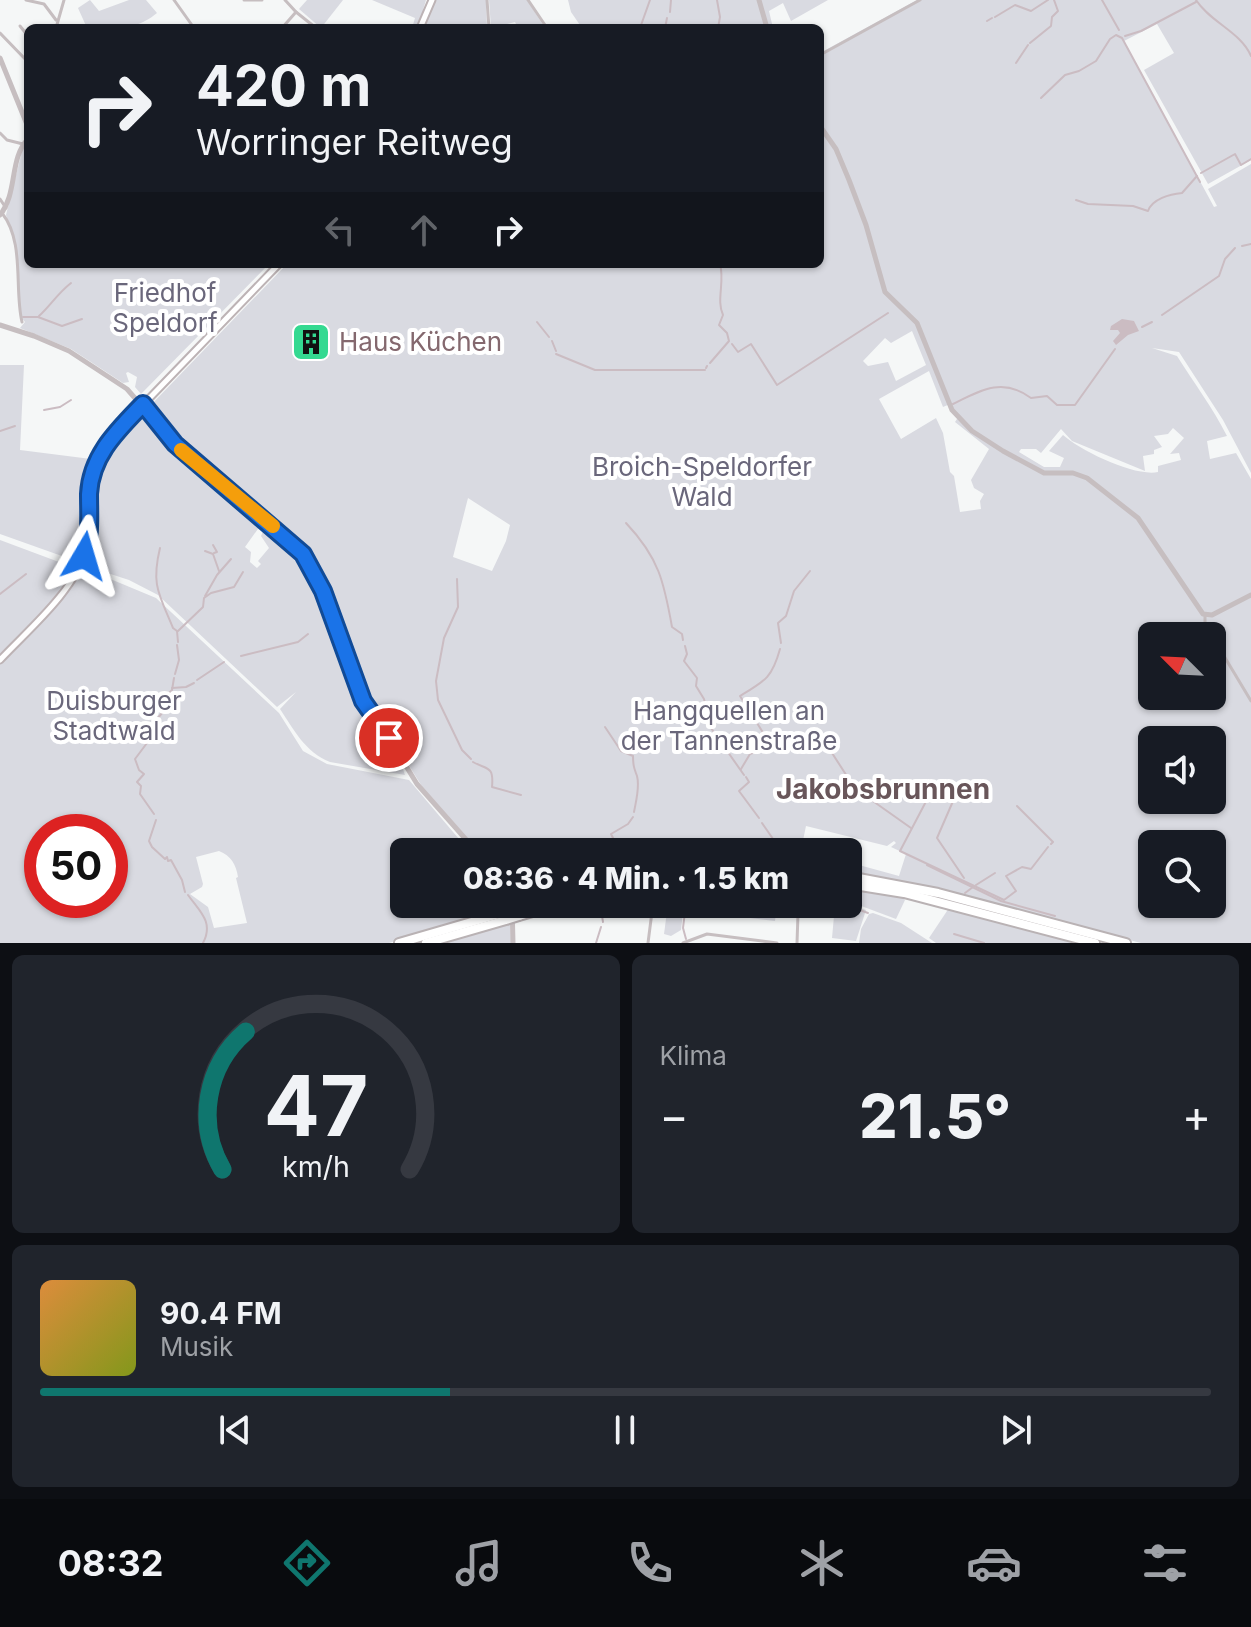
<!DOCTYPE html>
<html lang="de">
<meta charset="utf-8">
<style>
:root{--surface:#171b24;--page:#20242c;--text:#f1f3f6;--muted:#9ea1a6;--line:#363941;--accent:#0f766e}
body{margin:0;font-family:Inter,sans-serif;background:var(--page);color:var(--text);height:100vh;display:flex;flex-direction:column;font-size:30px;white-space:nowrap}
*{box-sizing:border-box;margin:0}
p{font-size:26px;color:var(--muted)}
.icon{flex:none;width:44px;height:44px;fill:none;stroke:currentColor;stroke-width:2;stroke-linecap:round;stroke-linejoin:round}
.map{position:relative;height:943px;overflow:hidden}
.panel{display:flex;flex-direction:column;gap:12px;padding:12px;background:#0d0f14;flex:1}
.panel>*{flex:none}
.hud{position:absolute;left:24px;top:24px;width:800px;height:244px;border-radius:12px;box-shadow:0 2px 6px #0004;background:#171b24;color:var(--text);overflow:hidden}
.needle{width:52px;rotate:294deg}
.buttons{position:absolute;left:1138px;top:622px;display:grid;gap:16px}
.buttons a{display:grid;place-items:center;width:88px;height:88px;border-radius:12px;background:var(--surface);box-shadow:0 2px 6px #0004;font-size:40px}
.speed{position:absolute;left:24px;top:814px;display:flex;gap:16px;font-size:40px;font-weight:700;text-align:center}
.speed>*{display:grid;place-content:center;width:104px;height:104px;border-radius:50%;background:var(--surface);box-shadow:0 2px 6px #0004;line-height:1}
.speed .limit{border:12px solid #d22;background:#fff;color:#111}
.pin{position:absolute;display:grid;place-items:center;width:68px;height:68px;color:#fff;margin:-34px;border:4px solid #fff;border-radius:50%;box-shadow:0 2px 8px #0007}
.me{position:absolute;width:88px;margin:-44px;rotate:7deg;stroke-linejoin:round;filter:drop-shadow(0 0 6px #0008)}
.turn{display:flex;align-items:center;gap:28px;height:168px;padding:0 40px;font-size:36px}
.turn .icon{width:104px;height:104px;stroke-width:2.5}
.turn b{display:block;font-size:56px;line-height:68px}
.lanes{display:flex;align-items:center;height:76px;padding:0 40px;background:#0003;justify-content:center;gap:40px;direction:ltr}
.lanes .off{opacity:.35}
.big{font-size:60px;font-weight:800;line-height:1.1}
.panel .card{flex:1;display:flex;flex-direction:column;justify-content:center;gap:12px;min-width:0;padding:0 28px;border-radius:12px;background:var(--page)}
.panel .dial{align-items:center;gap:0}
.dial svg{height:208px;overflow:visible;fill:none;stroke:var(--line);stroke-width:7;stroke-linecap:round;text-anchor:middle}
.dial text{fill:var(--text);stroke:none}
.song{display:flex;align-items:center;gap:24px}
.cover{width:96px;height:96px;border-radius:12px;background:linear-gradient(135deg,hsl(30 70% 55%),hsl(70 70% 35%))}
.played{height:8px;border-radius:4px;background:linear-gradient(90deg,var(--accent) 35%,var(--line) 35%)}
.keys{display:flex;justify-content:space-around;direction:ltr}
.heat{display:flex;justify-content:space-between;align-items:center;font-size:44px;direction:ltr}
.panel .tiles{flex:1;display:grid;gap:12px;grid-template-columns:1fr 1fr}
.card:last-child{grid-column:span 2}
.trip{position:absolute;left:390px;top:838px;width:472px;height:80px;border-radius:12px;background:var(--surface);box-shadow:0 2px 6px #0004;font-weight:800;line-height:80px;text-align:center}
.tab-bar{display:flex;height:128px;justify-content:space-around;align-items:center;background:#090b0e;color:var(--muted)}
.tab-bar .icon{width:56px;height:56px}
.tab-bar .selected{color:var(--accent)}
.tab-bar b{font-size:36px;color:var(--text)}
.map>svg:first-child{display:block}
.green{fill:#d9dae1;fill-rule:evenodd}
.water{fill:#cbbcc2}
.lines{fill:none;stroke-linecap:round;stroke-linejoin:round}
.stream{stroke:#cbbcc2;stroke-width:2}
.secondary-casing{stroke:#bdb3b5;stroke-width:9}
.motorway-casing{stroke:#b9b2b4;stroke-width:12}
.minor{stroke:#c6bec0;stroke-width:3}
.tertiary{stroke:#c6bec0;stroke-width:5}
.secondary{stroke:#fff;stroke-width:5}
.motorway{stroke:#fff;stroke-width:8}
.motorway-bridge-casing{stroke:#b9b2b4;stroke-width:12;stroke-linecap:butt}
.motorway-bridge{stroke:#fff;stroke-width:8}
.route-casing{stroke:#114b97;stroke-width:20}
.route{stroke:#1a73e8;stroke-width:14}
.slow{stroke:#f59e0b;stroke-width:14}
.labels{text-anchor:middle;stroke-width:8;stroke-linejoin:round;paint-order:stroke}
.park-label{font-size:26px;fill:#6a677b;stroke:#fff}
.poi-label{font-size:26px;fill:#84686e;stroke:#fff;text-anchor:start}
.neighbourhood-label{font-size:28px;font-weight:bold;fill:#69565a;stroke:#fff}
</style>
<div class="map">
<svg width="1251" height="943" viewBox="0 0 1251 943">
<rect width="100%" height="100%" fill="#f5f7f7"/>
<g class="green">
<path d="M90 0 99 11 129 0H146L157 13C141 26 128 28 108 28L105 24 97 28H87L78 8Z"/>
<path d="M307 0H343L321 28 299 9Z"/>
<path d="M372 0H426L423 10 428 5 418 28H412L415 18Z"/>
<path d="M434 0H486L487 28H422Z"/>
<path d="M489 0H527L545 28H518L515 22 491 28Z"/>
<path d="M568 0H828L791 21 783 3 769 11 773 28H582L571 12Z"/>
<path d="M917 0H1251V160L1208 184 1144 70 1174 53 1157 24 1124 41 1214 207 1217 206 1208 189 1251 164V473L1223 420 1179 352 1152 348 1177 356C1194 383 1213 408 1227 436L1207 441 1210 459 1236 453 1251 479V943H1141L917 884 848 872V862L899 876 906 854 891 847 896 843 894 841 887 846 806 826 801 850 807 852H479L423 788 393 740 369 708 326 594 303 552 305 546 299 547C250 502 186 461 148 408L287 264H820V64L824 62 820 53ZM912 331 926 365 896 381 888 362 868 366 863 361 885 338 891 343ZM929 371 943 407 950 404 959 416 955 422 989 449 971 480 974 488 984 494 980 501 981 509 960 512 954 476 950 472 943 433 936 418 901 439 879 399ZM1173 428 1184 438 1170 454 1179 453 1181 460 1158 466V472C1135 477 1081 451 1063 435L1049 451 1064 458 1060 467H1044L1019 452 1021 449H1036L1041 453 1061 429 1072 441 1145 471 1143 456 1154 454V450L1162 447 1154 436 1168 434ZM468 498 510 525 506 541 492 571 453 557ZM1152 636H1212V696H1152ZM1152 740H1212V800H1152ZM1152 844H1212V904H1152Z"/>
<path d="M28 142V264H269L141 394 135 387 137 377 128 372 126 373 129 382 123 383 71 349 20 328 25 322 21 317 15 244 6 215 23 147Z"/>
<path d="M0 365H24L20 450 91 459C78 492 86 528 73 560L0 534Z"/>
<path d="M143 412 168 442 259 517 260 526 245 547 251 552 250 562 257 568 261 564 258 561 269 548 261 536 267 522 301 553 298 556 303 557 332 621 329 627 331 629 333 626C342 652 348 679 361 704 374 728 397 747 405 775L330 762C305 752 294 730 280 709L296 692 277 707 158 595 129 580 86 566 93 531 92 495 96 472 106 453Z"/>
<path d="M0 540 75 568 53 599 0 656Z"/>
<path d="M81 571 102 581 108 578 156 598 279 713 303 751 327 764 409 780 470 852H404V904H496L497 906 507 904 509 906 389 943H0V664L57 603ZM42 832H110V900H42ZM219 851C231 856 236 864 238 877L236 878 247 923 214 928 208 907 190 894 202 887 203 884 196 857Z"/>
<path d="M848 889 902 897 905 900 896 919 848 901Z"/>
<path d="M668 904H684L681 930 671 936 664 934Z"/>
<path d="M688 904H777L775 921 687 910Z"/>
<path d="M821 904H847L866 910 856 941 832 938 834 916 820 914Z"/>
<path d="M949 908 1081 943H936L929 938Z"/>
<path d="M873 913 901 923 932 943H859L861 929 869 914Z"/>
<path d="M510 923 511 943H441L508 924Z"/>
</g>
<path class="water" d="M1122 319 1134 321 1139 331 1128 335 1116 345 1113 341 1120 333 1118 330H1110L1111 326Z"/>
<g class="lines">
<g class="stream">
<path d="M717 0 720 17 718 28"/>
<path d="M1102 0 1119 30"/>
<path d="M1196 0C1210 22 1241 32 1251 56"/>
<path d="M670 12 671 0"/>
<path d="M995 17 1015 5 1031 11 1048 0"/>
<path d="M987 21 992 18"/>
<path d="M640 28 650 0"/>
<path d="M665 28 667 18"/>
<path d="M1125 36 1141 31 1196 2"/>
<path d="M1030 43 1051 26 1052 17 1058 11 1054 0"/>
<path d="M1016 63 1028 45"/>
<path d="M1041 98 1065 75 1079 71 1096 61 1110 39 1116 35 1122 38 1200 182"/>
<path d="M1201 173 1235 154 1241 165 1251 159"/>
<path d="M1076 200 1088 204 1133 206 1148 211C1152 199 1170 194 1182 193L1197 176"/>
<path d="M1242 246 1251 244"/>
<path d="M1162 315 1219 276 1225 259 1235 248"/>
<path d="M39 316C51 305 57 294 71 283"/>
<path d="M23 317H38L62 326 82 319"/>
<path d="M537 322 549 337"/>
<path d="M1142 327 1152 322"/>
<path d="M552 341 556 351"/>
<path d="M732 344 738 352 751 344 777 385 888 313"/>
<path d="M556 354 595 370H705"/>
<path d="M710 363 729 341 727 333 719 325 723 315C716 300 725 282 720 264"/>
<path d="M706 368 707 366"/>
<path d="M953 404C981 390 1003 377 1031 398L1047 396 1057 405H1075L1115 349"/>
<path d="M44 410 60 407 71 400"/>
<path d="M0 431 15 426"/>
<path d="M626 523C659 558 664 582 672 627L682 634 683 640"/>
<path d="M213 545 217 552 214 553"/>
<path d="M160 548C151 585 159 594 173 628L177 631 178 642"/>
<path d="M205 551 213 554 219 571"/>
<path d="M457 579 458 607 444 638 436 681 438 700 462 750 471 759"/>
<path d="M0 594 26 574"/>
<path d="M205 596 217 575 231 559"/>
<path d="M178 631 203 607 204 598 211 593 234 587 243 572"/>
<path d="M781 643 778 623 786 616 794 591 810 571"/>
<path d="M685 646 687 654 684 661 697 678 696 686 704 699 711 728 744 775"/>
<path d="M241 656 298 642 308 634"/>
<path d="M175 674 179 660 177 645"/>
<path d="M197 680 224 662"/>
<path d="M172 688 186 687 194 683"/>
<path d="M164 708 163 699 172 690 174 678"/>
<path d="M605 727 621 751 633 756C633 765 634 768 637 776 640 787 636 801 634 812"/>
<path d="M823 739 852 784"/>
<path d="M758 749 769 742 740 696C765 681 772 678 780 649"/>
<path d="M473 762C487 770 494 765 492 787L521 795"/>
<path d="M741 769 750 754 755 752"/>
<path d="M746 777 749 782 739 791 759 818"/>
<path d="M853 787 911 828"/>
<path d="M931 792 900 851 1004 900 1016 891 1006 876 1022 867 1031 869 1048 847"/>
<path d="M957 792 937 838 964 878"/>
<path d="M1017 806 1053 842 1051 844"/>
<path d="M154 814 140 794 141 786 137 782 144 774 139 770 135 759 150 739V727L163 712"/>
<path d="M156 820 149 841 152 847 165 859 167 857 168 861 171 860 182 880 185 892"/>
<path d="M762 823 780 849"/>
<path d="M597 852 614 840 611 834 628 824 633 817"/>
<path d="M848 864 854 865"/>
<path d="M927 865 1001 901 1055 916"/>
<path d="M976 885 995 873"/>
<path d="M965 893 973 887"/>
<path d="M188 895C200 912 214 922 203 943"/>
<path d="M600 904 603 922"/>
<path d="M843 904 868 913"/>
<path d="M954 934 984 943"/>
<path d="M686 939 683 928 686 904"/>
<path d="M596 943 601 927"/>
</g>
<defs>
<g id="secondary">
<path d="M420 28 432 0"/>
<path d="M0 660C28 630 76 590 86 549 98 503 78 485 111 438L279 264"/>
</g>
<g id="motorway">
<path d="M848 876 938 893 1126 943"/>
<path d="M848 884 904 893 1095 943"/>
<path d="M519 908 532 904"/>
<path d="M519 916 560 904"/>
<path d="M399 943 506 912"/>
<path d="M426 943 506 920"/>
</g>
</defs>
<use href="#secondary" class="secondary-casing"/>
<use href="#motorway" class="motorway-casing"/>
<g class="minor">
<path d="M26 0 44 4 56 20"/>
<path d="M174 0 194 28"/>
<path d="M244 0H262"/>
<path d="M285 0 296 12 316 28"/>
<path d="M487 0 489 28"/>
<path d="M528 0 547 28"/>
<path d="M20 26 28 36"/>
<path d="M56 28 64 0"/>
<path d="M282 28 296 12"/>
<path d="M0 33 28 62"/>
<path d="M820 55 920 0"/>
<path d="M0 133 7 140 23 144"/>
<path d="M0 199 6 208"/>
<path d="M2 213C25 242 14 289 22 322"/>
<path d="M1205 616V622L1212 636"/>
<path d="M1212 636 1251 701"/>
<path d="M648 943 653 904"/>
<path d="M683 943 707 934 777 943"/>
<path d="M797 943 798 914"/>
</g>
<g class="tertiary">
<path d="M759 0 767 28"/>
<path d="M0 58 28 127"/>
<path d="M820 126 836 149 849 180 866 225 885 292 917 323 952 410 972 431 1003 451 1044 473H1073L1087 478 1138 518 1203 614 1212 615 1251 595"/>
<path d="M0 215C18 193 9 158 28 139"/>
<path d="M0 325 34 336 69 351 127 389 175 444 300 550 323 591 367 708 389 738 417 784 477 852"/>
<path d="M512 904 513 943"/>
</g>
<use href="#secondary" class="secondary"/>
<use href="#motorway" class="motorway"/>
<defs>
<g id="motorway-bridge">
<path d="M506 912 519 908"/>
<path d="M506 920 519 916"/>
</g>
</defs>
<use href="#motorway-bridge" class="motorway-bridge-casing"/>
<use href="#motorway-bridge" class="motorway-bridge"/>
</g>
<g class="lines">
<defs>
<path id="route" d="M84 556C91 536 89 515 89 494 91 455 118 430 143 404L175 444 303 554 323 591 363 701 389 738"/>
</defs>
<use href="#route" class="route-casing"/>
<use href="#route" class="route"/>
<path class="slow" d="M181 450 273 526"/>
</g>
<defs>
<symbol id="building-square" viewBox="-11 -11 22 22"><rect x="-9" y="-9" width="18" height="18" rx="4" fill="#34d991" stroke="#fff"/><path d="M-4-6H4V6H1V3H-1V6H-4ZM-2.5-4.3h1.7v1.8h-1.7ZM.8-4.3h1.7v1.8H.8ZM-2.5-1h1.7V.8h-1.7ZM.8-1h1.7V.8H.8Z" fill="#111"/></symbol>
</defs>
<g fill-rule="evenodd">
<use href="#building-square" x="289" y="320" width="44" height="44"/>
</g>
<g class="labels">
<g class="park-label">
<text x="165" y="302">Friedhof<tspan x="165" dy="30">Speldorf</tspan></text>
<text x="702" y="476">Broich-Speldorfer<tspan x="702" dy="30">Wald</tspan></text>
<text x="114" y="710">Duisburger<tspan x="114" dy="30">Stadtwald</tspan></text>
<text x="729" y="720">Hangquellen an<tspan x="729" dy="30">der Tannenstraße</tspan></text>
</g>
<g class="poi-label">
<text x="339" y="351">Haus Küchen</text>
</g>
<g class="neighbourhood-label">
<text x="883" y="799">Jakobsbrunnen</text>
</g>
</g>
</svg>
<div class="buttons">
<a><svg class="needle" viewBox="-14 -14 28 28"><path d="M0-13l5 13h-10z" fill="#e53935"/><path d="M0 13l5-13h-10z" fill="#9ea1a6"/></svg></a>
<a><svg class="icon" aria-label="sound" viewBox="0 0 24 24"><path d="M4 9h4l5-4v14l-5-4H4zM17 9q2 3 0 6"/></svg></a>
<a><svg class="icon" aria-label="search" viewBox="0 0 24 24"><circle cx="10" cy="10" r="6"/><path d="M15 15l6 6"/></svg></a>
</div>
<div class="speed"><div class="limit">50</div></div>
<div class="pin" style="left:389px;top:738px;background:#d93025"><svg class="icon" aria-label="arrive" viewBox="0 0 24 24"><path d="M6 21V4h12l-3 4 3 4H6"/></svg></div>
<svg class="me" style="left:84px;top:556px" viewBox="-20 -20 40 40"><path d="M0-17L14 15 0 8-14 15z" fill="#1a73e8" stroke="#fff" stroke-width="4"/></svg>
<div class="trip">08:36 · 4 Min. · 1.5 km</div>
<div class="hud">
<div class="turn"><svg class="icon" aria-label="right" viewBox="0 0 24 24"><path d="M7 20v-9h11M14 6l5 5-5 5"/></svg><div><b>420 m</b>Worringer Reitweg</div></div>
<div class="lanes"><svg class="icon off" aria-label="left" viewBox="0 0 24 24"><path d="M17 20v-9H6M10 6l-5 5 5 5"/></svg><svg class="icon off" aria-label="ahead" viewBox="0 0 24 24"><path d="M12 20V5M6 11l6-6 6 6"/></svg><svg class="icon" aria-label="right" viewBox="0 0 24 24"><path d="M7 20v-9h11M14 6l5 5-5 5"/></svg></div>
</div>
</div>
<section class="panel">
<div class="tiles">
<div class="card dial"><svg viewBox="0 0 100 80">
<path d="M14 69A42 42 0 1 1 86 69"/>
<path d="M14 69A42 42 0 0 1 23 16" stroke="#0f766e"/>
<text x="50" y="56" font-size="32" font-weight="700">47</text>
<text x="50" y="72" font-size="11">km/h</text>
</svg></div>
<div class="card"><p>Klima</p>
<div class="heat"><a>−</a><b class="big">21.5°</b><a>+</a></div>
</div>
<div class="card">
<div class="song"><i class="cover"></i><div><b>90.4 FM</b><p>Musik</p></div></div>
<div class="played"></div>
<div class="keys"><svg class="icon" aria-label="previous" viewBox="0 0 24 24"><path d="M18 5L8 12l10 7zM5 5v14"/></svg><svg class="icon" aria-label="pause" viewBox="0 0 24 24"><path d="M8 5v14M16 5v14"/></svg><svg class="icon" aria-label="next" viewBox="0 0 24 24"><path d="M6 5l10 7-10 7zM19 5v14"/></svg></div>
</div>
</div>
</section>
<nav class="tab-bar">
<b>08:32</b>
<svg class="icon selected" aria-label="directions" viewBox="0 0 24 24"><path d="M12 3l9 9-9 9-9-9zM9 14v-3h6M13 9l2 2-2 2"/></svg>
<svg class="icon" aria-label="music" viewBox="0 0 24 24"><path d="M9 18V5l10-2v13"/><circle cx="6" cy="18" r="3"/><circle cx="16" cy="16" r="3"/></svg>
<svg class="icon" aria-label="phone" viewBox="0 0 24 24"><path d="M5 4h4l2 5-3 2q2 4 5 5l2-3 5 2v4C11 20 4 13 5 4z"/></svg>
<svg class="icon" aria-label="climate" viewBox="0 0 24 24"><path d="M12 3v18M4 7l16 10M4 17L20 7"/></svg>
<svg class="icon" aria-label="car" viewBox="0 0 24 24"><path d="M5 17H2v-5l4-1 3-4h7l3 4 3 1v5h-3M9 17h6M6 11h13"/><circle cx="7" cy="17" r="2"/><circle cx="17" cy="17" r="2"/></svg>
<svg class="icon" aria-label="filters" viewBox="0 0 24 24"><path d="M4 7h16M4 17h16"/><circle cx="9" cy="7" r="2"/><circle cx="15" cy="17" r="2"/></svg>
</nav>
